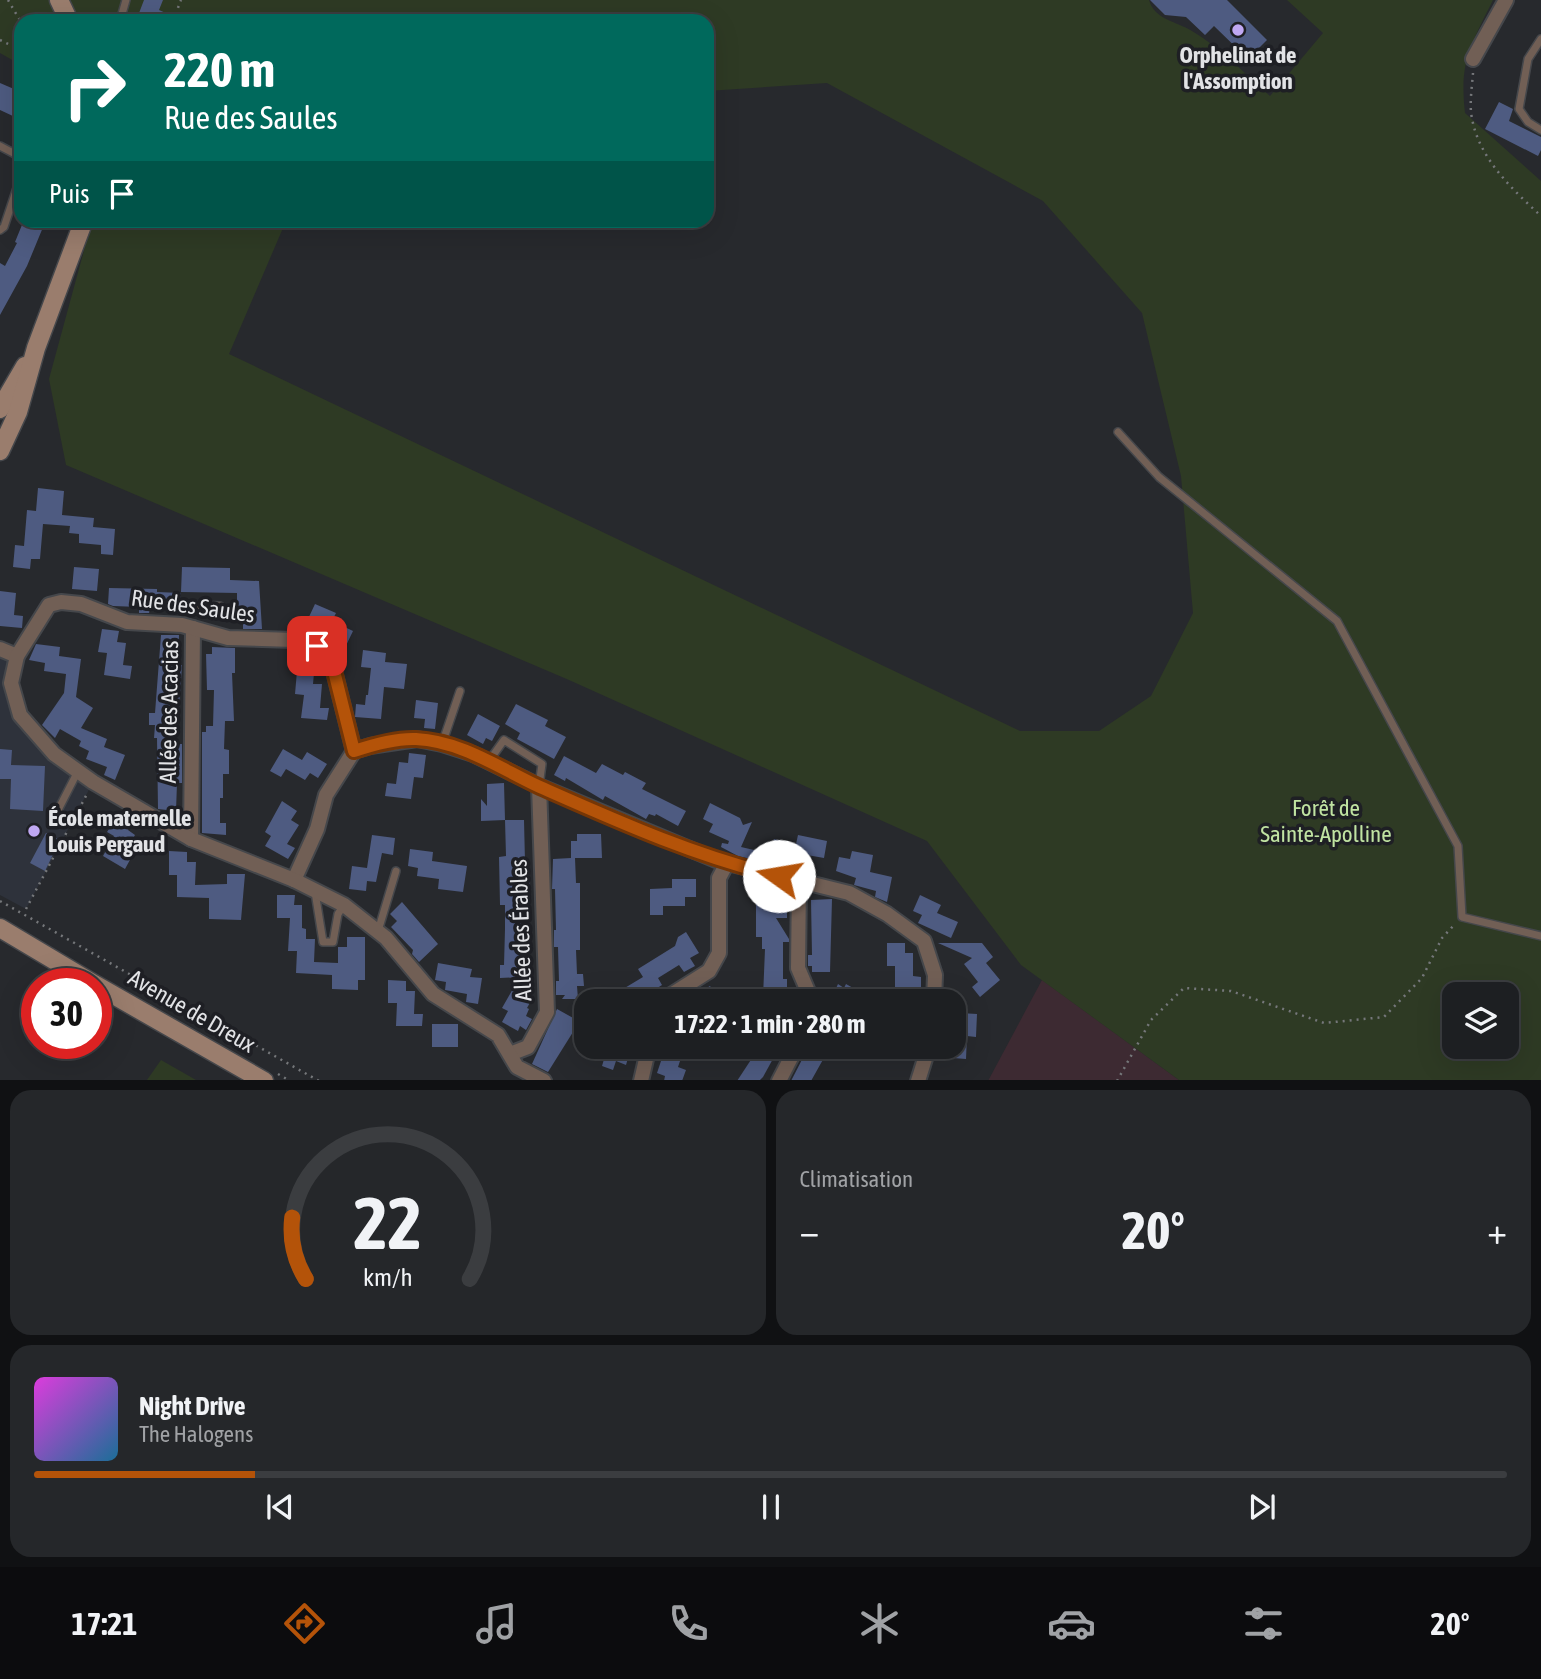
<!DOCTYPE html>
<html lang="fr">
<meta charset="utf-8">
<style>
:root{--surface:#1d1f22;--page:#25272a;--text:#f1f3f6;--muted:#a0a2a5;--line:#3b3d40;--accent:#b45309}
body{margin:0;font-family:"Asap Condensed",sans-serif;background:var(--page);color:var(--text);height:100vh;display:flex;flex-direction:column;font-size:26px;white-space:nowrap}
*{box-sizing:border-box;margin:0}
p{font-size:23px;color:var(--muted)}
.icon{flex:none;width:38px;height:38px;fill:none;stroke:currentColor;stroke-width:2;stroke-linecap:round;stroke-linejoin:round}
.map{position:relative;height:1080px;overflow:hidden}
.drawer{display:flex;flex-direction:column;gap:10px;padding:10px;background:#101113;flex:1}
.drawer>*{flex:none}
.banner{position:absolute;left:14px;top:14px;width:700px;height:214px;border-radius:21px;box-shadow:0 7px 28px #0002,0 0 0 2px var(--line);background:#00695c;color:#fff;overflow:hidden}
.buttons{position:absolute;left:1442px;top:982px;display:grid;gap:14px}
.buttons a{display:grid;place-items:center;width:77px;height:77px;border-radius:14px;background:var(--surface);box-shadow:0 7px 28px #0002,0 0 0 2px var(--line);font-size:35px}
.speed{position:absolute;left:21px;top:968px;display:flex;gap:14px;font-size:35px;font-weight:700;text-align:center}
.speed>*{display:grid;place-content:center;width:91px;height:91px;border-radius:50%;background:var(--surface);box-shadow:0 7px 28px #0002,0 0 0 2px var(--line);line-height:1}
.speed .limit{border:10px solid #d22;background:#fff;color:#111}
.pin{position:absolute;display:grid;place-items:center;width:60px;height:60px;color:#fff;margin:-30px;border-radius:14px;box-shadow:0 4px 10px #0006}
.me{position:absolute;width:77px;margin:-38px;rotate:283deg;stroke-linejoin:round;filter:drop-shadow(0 0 5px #0008)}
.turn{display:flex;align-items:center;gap:24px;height:147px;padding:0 35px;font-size:32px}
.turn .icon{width:91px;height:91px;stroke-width:2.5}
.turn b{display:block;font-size:49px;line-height:60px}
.then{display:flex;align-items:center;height:66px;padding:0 35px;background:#0003;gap:14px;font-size:26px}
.big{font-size:52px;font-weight:700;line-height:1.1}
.drawer .tile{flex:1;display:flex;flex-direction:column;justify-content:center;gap:10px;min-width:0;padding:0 24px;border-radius:21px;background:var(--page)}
.drawer .dial{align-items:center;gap:0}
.dial svg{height:182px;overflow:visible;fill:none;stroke:var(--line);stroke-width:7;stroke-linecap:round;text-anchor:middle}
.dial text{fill:var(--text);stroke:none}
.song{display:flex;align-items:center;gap:21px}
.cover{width:84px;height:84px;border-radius:10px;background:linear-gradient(135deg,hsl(300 70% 55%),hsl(200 70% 35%))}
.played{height:7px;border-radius:4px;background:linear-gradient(90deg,var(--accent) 15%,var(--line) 15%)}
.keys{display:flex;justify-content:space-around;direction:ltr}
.heat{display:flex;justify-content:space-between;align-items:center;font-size:38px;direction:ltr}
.drawer .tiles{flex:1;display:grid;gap:10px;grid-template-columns:1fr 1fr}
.tile:last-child{grid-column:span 2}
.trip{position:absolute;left:574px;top:989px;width:392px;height:70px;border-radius:21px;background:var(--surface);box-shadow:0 7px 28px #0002,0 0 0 2px var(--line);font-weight:700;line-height:70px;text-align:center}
.dock{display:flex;height:112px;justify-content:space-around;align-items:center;background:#0c0c0e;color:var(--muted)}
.dock .icon{width:49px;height:49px}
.dock .current{color:var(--accent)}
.dock b{font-size:32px;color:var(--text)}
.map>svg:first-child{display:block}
.industrial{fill:#3d2a32}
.built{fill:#2e323b}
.green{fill:#2e3a24;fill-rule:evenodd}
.building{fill:#4e5b81}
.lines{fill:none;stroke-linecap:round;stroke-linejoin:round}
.lane-casing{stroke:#45474b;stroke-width:10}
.street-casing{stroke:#45474b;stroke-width:18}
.secondary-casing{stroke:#45474b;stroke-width:21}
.path{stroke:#75777a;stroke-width:2.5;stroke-dasharray:2 5;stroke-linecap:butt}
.lane{stroke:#715f55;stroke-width:7}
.street{stroke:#715f55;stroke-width:14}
.secondary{stroke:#9a7d6d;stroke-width:18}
.route-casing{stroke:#753606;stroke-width:18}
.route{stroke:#b45309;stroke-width:12}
.poi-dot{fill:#c0a8f3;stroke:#1e1f24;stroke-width:2.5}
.labels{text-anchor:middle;stroke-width:7;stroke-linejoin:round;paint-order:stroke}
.poi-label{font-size:23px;font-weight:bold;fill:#e2e3e6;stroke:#1e1f24}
.street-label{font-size:23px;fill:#e2e3e6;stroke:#1e1f24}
.park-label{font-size:23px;fill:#c0e3a2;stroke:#1e1f24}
</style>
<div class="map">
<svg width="1541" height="1081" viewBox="0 0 1541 1081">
<rect width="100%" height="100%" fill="#27292d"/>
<path class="industrial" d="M1042 980 1179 1080 988 1081Z"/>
<path class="built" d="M0 649 17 656 20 715 93 782 26 909 0 895Z"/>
<g class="green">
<path d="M0 0H1149C1155 20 1176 21 1192 31 1221 48 1245 74 1270 96L1323 33 1287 0H1493C1471 45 1459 61 1465 113L1541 181V1080H1179L1021 965 927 841 569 680 66 465 49 379 92 221H286L229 354 1020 731H1099L1151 696 1193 613 1181 476 1142 313 1043 201 827 83 707 91V21H21V65L0 53ZM1454 994H1507V1046H1454Z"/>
<path d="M161 1060 196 1080H147Z"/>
</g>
<g class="building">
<path d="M144 0H163L159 10 184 21H136Z"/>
<path d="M1150 0H1227L1267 40 1248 59 1214 26 1205 35 1186 17 1165 15Z"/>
<path d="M0 83 21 92V114L17 112 15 117 0 110Z"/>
<path d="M1499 102 1513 109 1509 121 1541 137V150L1538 156 1485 129Z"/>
<path d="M24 220H46L27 266 0 315V263L5 266 17 243 15 242Z"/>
<path d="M38 488 64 491 62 515 94 518 93 527 115 529 113 555 101 554V545L79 543V534L69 533 70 526 43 524 40 559H31L30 569 13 567 15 545 24 546 27 510 36 511Z"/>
<path d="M74 567 99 569 97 591 72 589Z"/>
<path d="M182 567 230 568V580L259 581 262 629H243V622H237V593L181 592Z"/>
<path d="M109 588 157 589V592L181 593 180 610H150L149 613H139V607L113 606 108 604Z"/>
<path d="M0 591 16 593 14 615 23 616 22 628 0 626Z"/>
<path d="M315 604 336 613 332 621 353 631 342 654 331 648 334 641 314 631 318 623 308 619Z"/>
<path d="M102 629 119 631 117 642 126 643 123 665 132 666 130 679 104 675 107 653 98 652Z"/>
<path d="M161 635H179L178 666 182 665 179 708H173L172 738H175V744H182V783H177L176 811 158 809 157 738H154L155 725H149V713H155Z"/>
<path d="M36 644 60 647 59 656 81 659 76 697 93 708 81 728 107 739 104 747 125 755 115 780 104 775 107 767 86 759 89 751 79 746 81 741 60 729 55 738 42 725 64 693 66 674 44 671 45 663 29 660Z"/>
<path d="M212 647 235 648V673H232L234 721H225L224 749 229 750V774H223V798H220V823H226V835L202 833V732H206V726H213L214 690H207L206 654H212Z"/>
<path d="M363 650 386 653 385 662 407 664 404 689 384 687 381 719 355 717 356 704 365 705 366 695H368L371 668 361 667Z"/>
<path d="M297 671 314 673 313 684H322L320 708H329L327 720 301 718 304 695 295 694Z"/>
<path d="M416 700 438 703 435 729 424 728 425 719 414 718Z"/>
<path d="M516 704 548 720 545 726 566 737 554 759 517 739 520 733 505 724Z"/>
<path d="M478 714 500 726 492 741 486 738 483 744 467 735Z"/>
<path d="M0 749 12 750 11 765 45 766 43 811 10 809 11 779H0Z"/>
<path d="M283 749 302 760 307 752 327 764 318 778 310 773 305 780 286 769 281 777 270 771Z"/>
<path d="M409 753 426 755 423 778 414 777 411 799 385 796 387 783 396 784 399 762 408 763Z"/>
<path d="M564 756 596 773 602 764 623 775 625 772 646 783 642 789 686 811 678 826 656 814 655 816 649 814 646 819 605 796 603 800 566 778 565 781 554 775Z"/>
<path d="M504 783 505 820 481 821V799L487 806V784Z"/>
<path d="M282 801 297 811 291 820 299 825 287 844 295 848 288 859 265 846 271 836 265 832Z"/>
<path d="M710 803 740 818 743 825 752 822 741 847 771 854 774 839 796 844 798 835 827 841 824 858 807 855 805 864 783 859 782 866 738 856 721 847 722 843 728 844 729 841 709 832 713 824 703 819Z"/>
<path d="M119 813 133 821 128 830 135 835 124 854 131 858 125 869 103 856 114 836 107 832Z"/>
<path d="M505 820H524L525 862H529L530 898 529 922 524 923V959H531V970L525 971V977L500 978V965H504L505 929V905H500L499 857 506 856Z"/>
<path d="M46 833 60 840 45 871 30 863Z"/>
<path d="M577 834H601L602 858H575L576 883H580V950H576L577 974H583L584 986H577L578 999H562L565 995H556V981H559L558 947H554V930H556L555 889H552L553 859 571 858V841H577Z"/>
<path d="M372 835 395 838 393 855 382 853 376 882 367 881 366 891 349 889 352 866 367 868Z"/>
<path d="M410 849 433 852 432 861 467 866 463 892 438 889 439 879 417 876 418 868 408 866Z"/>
<path d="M169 851 187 852V862H196L195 885 227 884V874H245L241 920 209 919V898L177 897V875H169Z"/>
<path d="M852 851 873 855 870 872 892 877 887 902 875 897 876 891 854 885 856 878 836 871 839 857 850 859Z"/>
<path d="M672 879H696V897H685V906H663V915H650V889L672 888Z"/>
<path d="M762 888H780V907L787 906V918H776L789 939V942H783V979H787V990L781 991V997H763L765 949H762V937H756V900H762Z"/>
<path d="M277 895H295L294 905H302V928L306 929V939H315L314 962 338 963V947H347V937H365V980H358V990L332 989V975L296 973 297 951H288L290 918H277Z"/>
<path d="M920 895 941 905 937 913 958 922 951 938 918 923 922 915 913 911Z"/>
<path d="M832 899 830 972H812V966H808V955H812L811 900Z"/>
<path d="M402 902 438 944 419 962 412 954 413 950 391 927 397 921 390 914Z"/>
<path d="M686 932 699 953 690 958 695 966 684 972 679 965 658 978 662 985 643 997 646 1001H603L643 977 638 969 675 946 678 937Z"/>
<path d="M887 943H905V953H913V976L921 977V999H906V989H895V966H887Z"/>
<path d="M938 943H982L993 957 986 963 1000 980 980 997 972 987 978 982 964 964 972 958Z"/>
<path d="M438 963 472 969 470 977 482 978 478 1004 466 1002 467 994 445 990 446 982 435 980Z"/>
<path d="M388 980 406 981V991H415L414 1014H423L422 1026H396L397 1003H388Z"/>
<path d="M838 984 844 988 846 984 862 993 858 1001H839L832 997Z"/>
<path d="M710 986 719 1001H685Z"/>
<path d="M514 987 533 997 527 1008 529 1009 526 1016 532 1019 526 1030 520 1026 518 1031 502 1022 508 1011 502 1008Z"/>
<path d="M557 1009 584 1024 578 1035 573 1032 548 1072 532 1064Z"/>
<path d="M960 1013 977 1014 976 1037 967 1036 966 1059 940 1057 941 1046H954V1023H960Z"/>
<rect x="432" y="1024" width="26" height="23"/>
<path d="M608 1046 631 1048 626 1065 616 1061 613 1070 602 1066Z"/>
<path d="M666 1046H685L678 1067 686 1070 682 1081H664L665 1076 657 1073Z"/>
<path d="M760 1046H780L763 1077 759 1081H737Z"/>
<path d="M809 1046H838L831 1059 825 1056 811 1081H791Z"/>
</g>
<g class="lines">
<defs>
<g id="lane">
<path d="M120 21 126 0"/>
<path d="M1541 39 1528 59 1519 109 1528 122 1541 130"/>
<path d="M0 146 17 155 21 167"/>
<path d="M0 230 4 227 21 176"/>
<path d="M1118 432 1159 477 1337 621 1458 846 1462 917 1541 936"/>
<path d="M193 605 220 606"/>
<path d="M442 744 460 691"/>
<path d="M489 761 504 740 542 764 539 786"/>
<path d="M56 814 78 771"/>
<path d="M315 892 323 942H333L338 914 344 905"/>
<path d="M378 931 396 871"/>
</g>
<g id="street">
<path d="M1473 59 1506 0"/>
<path d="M0 649 17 656"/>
<path d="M191 839 193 628"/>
<path d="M294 880 317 829 326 795 354 751"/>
<path d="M799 881 798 968 812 1001"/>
<path d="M668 1001 671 995 709 971 719 953V878L727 863"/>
<path d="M510 1054 528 1047 547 1012 539 786"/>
<path d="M544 1081 517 1067 498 1035 433 994 386 938 344 905 294 880 191 839 93 782 54 754 20 715 11 683 17 656 49 605 61 602 81 604 127 622 182 625 228 638 294 640 317 646 333 667 354 751 370 746 417 739 442 744 473 754 539 786 716 860 849 893 887 914 924 941 935 975 934 1001"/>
<path d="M641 1081 649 1046"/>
<path d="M779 1081 797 1046"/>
<path d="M918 1081 929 1046"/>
</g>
<g id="secondary">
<path d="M59 0 69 21"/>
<path d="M0 409 25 366"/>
<path d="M0 451 18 412 36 348 84 220"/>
<path d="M0 928 94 984"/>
<path d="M96 985 264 1081"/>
</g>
</defs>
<use href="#lane" class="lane-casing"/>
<use href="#street" class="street-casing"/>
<use href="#secondary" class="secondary-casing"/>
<g class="path">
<path d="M8 0 21 22"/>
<path d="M173 21 181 0"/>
<path d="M0 40 21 50"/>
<path d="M1473 73C1472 86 1470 100 1471 112 1476 156 1511 188 1541 216"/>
<path d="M0 901 319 1081"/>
<path d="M26 909 87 794"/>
<path d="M278 1074 290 1081"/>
<path d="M1117 1081 1151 1020 1184 988 1231 991 1324 1023 1384 1017 1422 978 1442 938 1455 924"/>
</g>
<use href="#lane" class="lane"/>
<use href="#street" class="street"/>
<use href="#secondary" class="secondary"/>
</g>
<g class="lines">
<defs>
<path id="route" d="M317 646 333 667 354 751C372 745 396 738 416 739 461 741 501 769 540 787 617 821 697 857 779 876"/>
</defs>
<use href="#route" class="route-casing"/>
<use href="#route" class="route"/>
</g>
<g class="poi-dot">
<circle cx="1238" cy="30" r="7"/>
<circle cx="34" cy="831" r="7"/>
</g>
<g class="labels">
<g class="poi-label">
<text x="1238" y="63">Orphelinat de<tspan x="1238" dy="26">l'Assomption</tspan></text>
<text x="48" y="826" text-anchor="start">École maternelle<tspan x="48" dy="26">Louis Pergaud</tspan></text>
</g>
<g class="street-label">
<text transform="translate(193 606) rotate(8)" y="8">Rue des Saules</text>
<text transform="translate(169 712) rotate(-89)" y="8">Allée des Acacias</text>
<text transform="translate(521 930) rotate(-92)" y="8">Allée des Érables</text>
<text transform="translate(192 1011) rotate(30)" y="8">Avenue de Dreux</text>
</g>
<g class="park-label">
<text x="1326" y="816">Forêt de<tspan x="1326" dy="26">Sainte-Apolline</tspan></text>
</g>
</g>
</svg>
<div class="buttons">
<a><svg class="icon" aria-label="layers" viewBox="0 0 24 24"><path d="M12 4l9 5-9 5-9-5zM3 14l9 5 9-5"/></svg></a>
</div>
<div class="speed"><div class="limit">30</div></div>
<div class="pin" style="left:317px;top:646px;background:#d93025"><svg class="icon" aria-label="arrive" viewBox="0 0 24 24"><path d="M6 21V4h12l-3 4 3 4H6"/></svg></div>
<svg class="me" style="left:779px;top:876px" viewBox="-20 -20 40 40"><circle r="19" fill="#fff"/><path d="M0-13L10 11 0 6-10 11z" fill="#b45309"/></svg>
<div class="trip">17:22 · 1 min · 280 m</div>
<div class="banner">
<div class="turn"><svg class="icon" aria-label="right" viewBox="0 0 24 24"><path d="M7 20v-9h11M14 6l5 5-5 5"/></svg><div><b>220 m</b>Rue des Saules</div></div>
<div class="then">Puis<svg class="icon" aria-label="arrive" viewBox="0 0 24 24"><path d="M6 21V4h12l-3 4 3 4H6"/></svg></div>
</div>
</div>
<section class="drawer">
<div class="tiles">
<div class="tile dial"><svg viewBox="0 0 100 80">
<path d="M14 69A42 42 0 1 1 86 69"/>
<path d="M14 69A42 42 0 0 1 8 42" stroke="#b45309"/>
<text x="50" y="56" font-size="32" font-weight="700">22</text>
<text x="50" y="72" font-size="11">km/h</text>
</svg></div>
<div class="tile"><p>Climatisation</p>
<div class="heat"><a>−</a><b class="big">20°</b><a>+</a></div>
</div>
<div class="tile">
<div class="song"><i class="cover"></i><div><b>Night Drive</b><p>The Halogens</p></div></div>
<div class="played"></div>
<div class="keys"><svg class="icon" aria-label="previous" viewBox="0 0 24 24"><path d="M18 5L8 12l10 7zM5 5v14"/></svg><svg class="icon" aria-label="pause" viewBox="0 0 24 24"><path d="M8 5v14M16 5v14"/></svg><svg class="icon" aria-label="next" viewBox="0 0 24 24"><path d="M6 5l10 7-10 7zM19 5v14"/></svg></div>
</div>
</div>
</section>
<nav class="dock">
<b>17:21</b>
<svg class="icon current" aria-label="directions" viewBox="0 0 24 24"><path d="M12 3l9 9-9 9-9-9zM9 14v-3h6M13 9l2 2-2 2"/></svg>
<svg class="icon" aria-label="music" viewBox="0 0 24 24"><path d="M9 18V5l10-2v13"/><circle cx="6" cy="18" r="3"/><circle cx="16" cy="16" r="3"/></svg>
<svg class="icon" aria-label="phone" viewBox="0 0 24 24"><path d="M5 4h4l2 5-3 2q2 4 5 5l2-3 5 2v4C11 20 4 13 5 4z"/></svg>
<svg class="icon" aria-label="climate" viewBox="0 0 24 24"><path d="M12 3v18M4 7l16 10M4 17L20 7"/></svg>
<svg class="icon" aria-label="car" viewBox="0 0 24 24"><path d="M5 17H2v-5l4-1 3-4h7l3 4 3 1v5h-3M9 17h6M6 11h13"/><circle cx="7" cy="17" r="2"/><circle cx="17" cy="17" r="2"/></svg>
<svg class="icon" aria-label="filters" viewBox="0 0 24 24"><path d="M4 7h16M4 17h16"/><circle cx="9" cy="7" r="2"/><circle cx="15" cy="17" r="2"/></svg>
<b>20°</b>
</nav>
